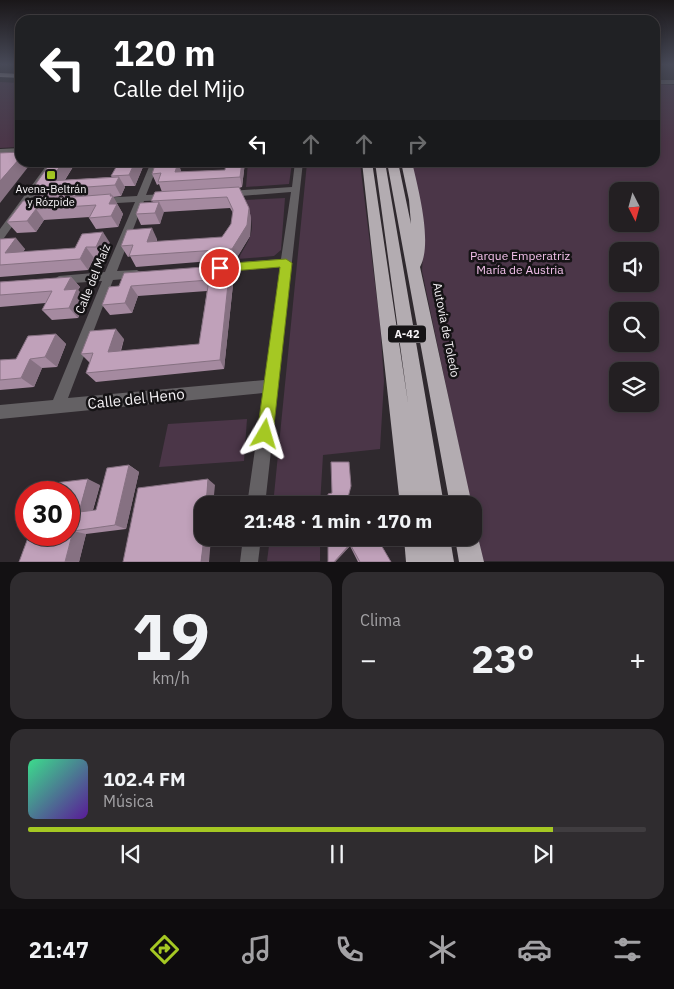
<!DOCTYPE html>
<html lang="es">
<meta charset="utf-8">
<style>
:root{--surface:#231f22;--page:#2f2c2f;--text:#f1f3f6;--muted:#a3a2a5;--line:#403d40;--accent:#a5c823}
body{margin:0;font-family:"IBM Plex Sans",sans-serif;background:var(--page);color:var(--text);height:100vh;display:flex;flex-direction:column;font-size:19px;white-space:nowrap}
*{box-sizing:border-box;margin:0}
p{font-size:16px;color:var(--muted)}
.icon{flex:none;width:28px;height:28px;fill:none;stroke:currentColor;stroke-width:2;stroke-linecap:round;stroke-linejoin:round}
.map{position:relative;height:562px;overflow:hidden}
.panel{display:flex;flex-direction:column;gap:10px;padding:10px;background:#131113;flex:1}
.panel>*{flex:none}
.banner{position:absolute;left:15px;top:15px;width:645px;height:152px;border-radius:15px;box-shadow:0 2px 8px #0003,0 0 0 1px var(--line);background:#202124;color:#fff;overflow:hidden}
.needle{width:32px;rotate:174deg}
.buttons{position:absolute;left:609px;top:182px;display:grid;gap:10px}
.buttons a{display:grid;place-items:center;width:50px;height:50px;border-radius:10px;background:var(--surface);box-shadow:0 2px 8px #0003,0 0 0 1px var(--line);font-size:25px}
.speed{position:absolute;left:15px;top:481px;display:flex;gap:10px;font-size:25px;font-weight:700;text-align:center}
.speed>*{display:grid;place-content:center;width:65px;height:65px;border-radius:50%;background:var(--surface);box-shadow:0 2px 8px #0003,0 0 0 1px var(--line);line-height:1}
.speed .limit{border:8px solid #d22;background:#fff;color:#111}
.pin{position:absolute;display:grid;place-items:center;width:42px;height:42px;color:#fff;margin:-21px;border:2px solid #fff;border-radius:50%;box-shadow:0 1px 5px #0007}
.me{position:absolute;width:55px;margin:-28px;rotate:7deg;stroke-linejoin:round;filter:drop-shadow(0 0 4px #0008)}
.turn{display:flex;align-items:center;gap:18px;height:105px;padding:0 15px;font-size:22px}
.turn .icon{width:65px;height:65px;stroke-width:2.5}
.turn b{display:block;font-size:35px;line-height:42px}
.lanes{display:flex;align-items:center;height:48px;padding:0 15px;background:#0003;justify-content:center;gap:25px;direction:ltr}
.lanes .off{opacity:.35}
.big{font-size:38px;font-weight:700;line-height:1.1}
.panel .tile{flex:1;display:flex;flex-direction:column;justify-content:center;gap:8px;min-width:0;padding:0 18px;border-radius:15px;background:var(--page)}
.panel .dial{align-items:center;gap:0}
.dial b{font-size:65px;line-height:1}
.song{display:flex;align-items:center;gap:15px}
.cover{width:60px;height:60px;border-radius:8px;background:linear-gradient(135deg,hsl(150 70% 55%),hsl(270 70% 35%))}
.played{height:5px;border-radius:2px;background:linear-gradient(90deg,var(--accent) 85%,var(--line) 85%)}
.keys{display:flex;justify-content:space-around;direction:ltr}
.heat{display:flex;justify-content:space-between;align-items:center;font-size:28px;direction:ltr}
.panel .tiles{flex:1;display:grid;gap:10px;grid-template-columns:1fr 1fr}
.tile:last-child{grid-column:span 2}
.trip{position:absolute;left:194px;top:496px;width:288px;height:50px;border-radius:15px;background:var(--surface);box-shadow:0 2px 8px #0003,0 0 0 1px var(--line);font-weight:700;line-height:50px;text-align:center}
.dock{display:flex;height:80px;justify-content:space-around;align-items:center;background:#0e0c0e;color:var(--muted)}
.dock .icon{width:35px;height:35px}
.dock .selected{color:var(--accent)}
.dock b{font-size:22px;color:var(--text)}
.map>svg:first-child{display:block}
.green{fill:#4b3648;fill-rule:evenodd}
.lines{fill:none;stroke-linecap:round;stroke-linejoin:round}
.street{fill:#646164;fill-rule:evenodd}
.primary{fill:#9c979b;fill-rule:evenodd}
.highway{fill:#b3acb1;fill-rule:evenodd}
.wall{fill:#a58aa0}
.shaded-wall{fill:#867182}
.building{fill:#c0a1ba;stroke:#867182}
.route{fill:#a5c823;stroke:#6b8217}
.poi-dot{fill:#a5c823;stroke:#151315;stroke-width:2}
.labels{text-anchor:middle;stroke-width:5;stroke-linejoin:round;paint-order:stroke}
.far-poi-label{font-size:11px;fill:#f5f2f5;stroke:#151315}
.shield{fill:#151315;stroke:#b2afb2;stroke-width:1}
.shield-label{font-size:11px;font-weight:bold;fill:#f5f2f5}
.park-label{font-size:12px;fill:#f2c0ea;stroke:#151315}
.street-label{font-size:12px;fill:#f5f2f5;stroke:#151315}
.near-street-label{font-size:15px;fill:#f5f2f5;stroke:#151315}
</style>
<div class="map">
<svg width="674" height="562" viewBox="0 0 674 562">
<rect width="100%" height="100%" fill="#2f292e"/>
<g class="green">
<path d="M0 82 20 83V147L0 148Z"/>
<path d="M655 84 674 85V561H483L473 514 472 505H471L422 271 424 236 410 163 655 162ZM618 191H650V224H618ZM618 251H650V284H618ZM618 311H650V344H618ZM618 371H650V404H618Z"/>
<path d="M248 162 292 163 289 184 246 187Z"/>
<path d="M307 163H360L380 324 384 381 380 449 323 455 320 505H273Z"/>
<path d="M285 198 281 250 274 256 238 259C253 233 257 229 244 200Z"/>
<path d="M247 419 244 461 159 467 168 424Z"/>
<path d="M270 538H320V561H267Z"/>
</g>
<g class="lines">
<g class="street">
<rect x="655" y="80" width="19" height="4"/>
<path d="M20 148V152L0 153V149Z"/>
<path d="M49 162H58L4 238 0 239V229Z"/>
<path d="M151 162H159L146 195 167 194 172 197 167 200 144 201 117 271 137 270 143 274 137 278 113 280 68 398 265 380 280 267 216 272 211 268 216 264 281 259 291 192 228 197 224 194 228 191 292 187 295 162H303L265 505H247L263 393 0 419V405L53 400 102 281 59 284 53 280 59 276 105 272 135 202 100 204 95 201 100 198 137 196Z"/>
<path d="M243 538H261L258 562H240Z"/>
</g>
<path class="primary" d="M0 73 20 74V78L0 77Z"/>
<g class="highway">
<path d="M362 162H372L408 403 375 162H385L444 505H400Z"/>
<path d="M387 162H398L411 224 409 200 401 162H412C418 188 433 243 420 267L472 505H450Z"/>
<path d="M472 528 476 529 484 562H459L455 538H472Z"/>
<path d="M404 538H450L454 562H406Z"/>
</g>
</g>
<g class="wall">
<path d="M76 162 65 180 112 177 111 176 145 162 135 186H124L125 187 121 196 113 197 123 214 118 227 96 229 89 218 90 217 44 220 36 232 17 233 7 222 37 200 31 191Z"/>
<path d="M156 162H182L180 168 181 172 225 170 245 162 242 187 239 188 249 208 251 219 250 236 236 259 136 267 130 256 128 257 121 246 157 239V242L222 237 231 224 233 213 230 208 163 212 160 224 141 225 136 214 152 202 162 192 159 184 157 185 152 174Z"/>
<path d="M0 239 25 249 23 252 75 248 110 243 104 257 94 258 88 270 0 277Z"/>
<path d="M234 275 224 369 96 382 86 373 90 363 81 354 124 339 121 351 199 344 207 291 138 296 132 313 110 315 102 305 109 287Z"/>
<path d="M71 277 80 287 78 290 86 299 78 318 52 320 42 310 46 303 0 307V282Z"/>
<path d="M56 334 66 344 57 367 42 368 34 387 0 390V360L16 359Z"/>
<path d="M129 465 139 472 126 529 86 534 79 562H19L100 485 93 510H96Z"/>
<path d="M328 538H377L391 562H358L350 546 335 562H328Z"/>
</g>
<g class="shaded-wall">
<path d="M20 158V162H32L0 203V181Z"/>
<path d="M63 162H76L59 189 50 181Z"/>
<path d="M135 162H145L135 186 129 175Z"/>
<path d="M175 162H182L180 168 182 174 175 172Z"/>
<path d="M242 162H245L242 187 240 177Z"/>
<path d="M119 177 125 187 121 196 115 185Z"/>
<path d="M111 194 112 197 113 196 123 214 118 227 111 216 109 204Z"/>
<path d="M159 202 164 212 160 224 155 213Z"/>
<path d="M249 208 251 219 250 236 236 259 232 249Z"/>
<path d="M36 209 44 220 36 232 27 221Z"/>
<path d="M152 228 157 239 153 253 147 242Z"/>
<path d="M103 232 110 243 104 257 96 247Z"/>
<path d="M16 238 25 249 15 264 5 253Z"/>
<path d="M86 247 94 258 88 270 80 259Z"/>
<path d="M230 265 234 275 224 369 220 360Z"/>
<path d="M71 277 80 287 78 290 86 299 78 318 69 308 64 290Z"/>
<path d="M131 286 138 296 132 313 125 303Z"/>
<path d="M116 329 124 339 117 362 108 352Z"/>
<path d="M56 334 66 344 57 367 45 357Z"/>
<path d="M30 359 42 368 34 387 21 378Z"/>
<path d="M129 465 139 472 126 529 115 525Z"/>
<path d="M88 479 100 485 91 516 79 512Z"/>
<path d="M208 479 215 485 213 505H206Z"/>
<path d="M73 531 86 534 79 562H65Z"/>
<path d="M204 538H211L209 562H201Z"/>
<path d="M350 544V546L335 562H334Z"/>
</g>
<g class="building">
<path d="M20 152V158L0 181V153Z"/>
<path d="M51 162H63L50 181 119 177 115 185 31 191Z"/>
<path d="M119 162H135L129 175 111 176Z"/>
<path d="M156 162H175L174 164 178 163 175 172 225 170 226 162H242L240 177 158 182 161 173 152 174Z"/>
<path d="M239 187 249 208 247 225 232 249 129 256 133 245 121 246 127 230 152 228 147 242 222 237 231 224 233 210 227 197 151 201 155 192Z"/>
<path d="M111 194 110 196H113L109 204H117L111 216 89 218 96 205 36 209 27 221 7 222 23 201Z"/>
<path d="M159 202 155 213 136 214 140 203Z"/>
<path d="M103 232 96 247H86L80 259 0 265V239L16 238 5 253 75 248 82 234Z"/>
<path d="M230 265 220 360 86 373 93 353 81 354 90 331 116 329 108 352 199 344 209 280 131 286 125 303 102 305 109 287 119 286 124 273Z"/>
<path d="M71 277 64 290 77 289 69 308 42 310 52 291 0 295V282Z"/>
<path d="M56 334 45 357 30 359 21 378 0 380V360L16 359 28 336Z"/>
<path d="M331 462H349L351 486 346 505H328V494L332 493Z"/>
<path d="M129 465 115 525 73 531 65 562H19L29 535H69V492H44L46 484 88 479 79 512 96 510 107 468Z"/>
<path d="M208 479 206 505 230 502V505H202V538H204L201 562H123L138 488Z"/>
<path d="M328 538H377L391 562H360L350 544 334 562H328Z"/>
</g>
<linearGradient id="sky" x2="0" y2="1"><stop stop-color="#1a1719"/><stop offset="0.45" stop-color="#474957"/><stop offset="1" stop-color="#474957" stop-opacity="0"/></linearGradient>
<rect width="674" height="143" fill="url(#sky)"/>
<path class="route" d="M286 259 292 263 273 434 271 439 265 441 260 439 257 434 280 267 220 272 214 268 220 264Z"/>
<rect class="poi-dot" x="46" y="170" width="10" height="10" rx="2.5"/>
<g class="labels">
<g class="far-poi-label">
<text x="51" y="193">Avena-Beltrán<tspan x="51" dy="13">y Rózpide</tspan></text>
</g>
<rect class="shield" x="388" y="325.5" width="38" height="17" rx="4"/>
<g class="shield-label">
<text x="407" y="338">A-42</text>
</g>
<g class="park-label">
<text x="520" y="260">Parque Emperatriz<tspan x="520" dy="14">María de Austria</tspan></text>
</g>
<g class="street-label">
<text transform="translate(93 279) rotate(-68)" y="4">Calle del Maíz</text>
<text transform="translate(446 330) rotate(79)" y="4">Autovía de Toledo</text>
</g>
<g class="near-street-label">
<text transform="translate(136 399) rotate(-6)" y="5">Calle del Heno</text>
</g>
</g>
</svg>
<div class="buttons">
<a><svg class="needle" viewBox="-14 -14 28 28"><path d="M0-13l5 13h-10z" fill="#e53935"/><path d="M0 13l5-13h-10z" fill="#a3a2a5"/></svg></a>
<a><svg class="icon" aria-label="sound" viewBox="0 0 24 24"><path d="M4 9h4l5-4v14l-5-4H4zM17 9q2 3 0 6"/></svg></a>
<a><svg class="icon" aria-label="search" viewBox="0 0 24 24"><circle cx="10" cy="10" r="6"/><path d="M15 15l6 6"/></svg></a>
<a><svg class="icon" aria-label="layers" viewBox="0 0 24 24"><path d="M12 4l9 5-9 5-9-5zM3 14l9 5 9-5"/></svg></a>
</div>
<div class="speed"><div class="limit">30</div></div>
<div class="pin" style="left:220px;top:268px;background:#d93025"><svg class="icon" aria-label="arrive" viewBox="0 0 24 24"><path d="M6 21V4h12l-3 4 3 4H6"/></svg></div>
<svg class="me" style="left:265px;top:434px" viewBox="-20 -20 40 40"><path d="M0-17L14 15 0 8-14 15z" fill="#a5c823" stroke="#fff" stroke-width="4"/></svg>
<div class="trip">21:48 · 1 min · 170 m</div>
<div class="banner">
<div class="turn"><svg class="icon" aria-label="left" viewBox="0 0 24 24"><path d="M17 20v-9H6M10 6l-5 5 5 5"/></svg><div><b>120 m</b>Calle del Mijo</div></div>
<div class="lanes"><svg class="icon" aria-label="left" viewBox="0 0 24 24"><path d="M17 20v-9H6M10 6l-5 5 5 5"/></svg><svg class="icon off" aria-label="ahead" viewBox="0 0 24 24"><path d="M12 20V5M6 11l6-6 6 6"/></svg><svg class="icon off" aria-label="ahead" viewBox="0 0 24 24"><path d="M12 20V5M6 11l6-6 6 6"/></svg><svg class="icon off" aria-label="right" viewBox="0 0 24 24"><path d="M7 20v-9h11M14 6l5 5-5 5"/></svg></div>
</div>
</div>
<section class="panel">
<div class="tiles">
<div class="tile dial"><b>19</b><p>km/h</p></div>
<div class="tile"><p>Clima</p>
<div class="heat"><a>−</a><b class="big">23°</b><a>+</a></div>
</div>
<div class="tile">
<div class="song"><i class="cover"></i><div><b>102.4 FM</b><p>Música</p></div></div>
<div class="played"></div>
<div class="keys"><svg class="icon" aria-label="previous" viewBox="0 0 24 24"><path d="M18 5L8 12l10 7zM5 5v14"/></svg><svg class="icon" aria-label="pause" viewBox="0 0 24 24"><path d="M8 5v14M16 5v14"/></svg><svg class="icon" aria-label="next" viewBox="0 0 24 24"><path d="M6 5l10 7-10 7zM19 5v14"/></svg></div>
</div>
</div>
</section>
<nav class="dock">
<b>21:47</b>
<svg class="icon selected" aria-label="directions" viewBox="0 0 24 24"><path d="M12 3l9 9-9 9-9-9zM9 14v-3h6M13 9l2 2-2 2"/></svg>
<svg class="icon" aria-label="music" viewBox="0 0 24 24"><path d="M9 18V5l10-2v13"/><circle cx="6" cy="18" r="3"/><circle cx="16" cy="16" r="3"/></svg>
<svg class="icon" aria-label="phone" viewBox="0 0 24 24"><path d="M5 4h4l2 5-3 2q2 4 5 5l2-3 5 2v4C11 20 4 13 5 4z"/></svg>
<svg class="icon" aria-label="climate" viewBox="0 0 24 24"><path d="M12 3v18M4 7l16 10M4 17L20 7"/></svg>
<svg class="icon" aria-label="car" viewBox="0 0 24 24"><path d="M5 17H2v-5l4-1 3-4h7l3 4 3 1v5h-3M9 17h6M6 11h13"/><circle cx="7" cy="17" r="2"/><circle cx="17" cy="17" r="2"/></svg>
<svg class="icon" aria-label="filters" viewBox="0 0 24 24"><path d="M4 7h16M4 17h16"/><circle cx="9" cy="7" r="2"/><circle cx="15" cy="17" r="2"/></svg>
</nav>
